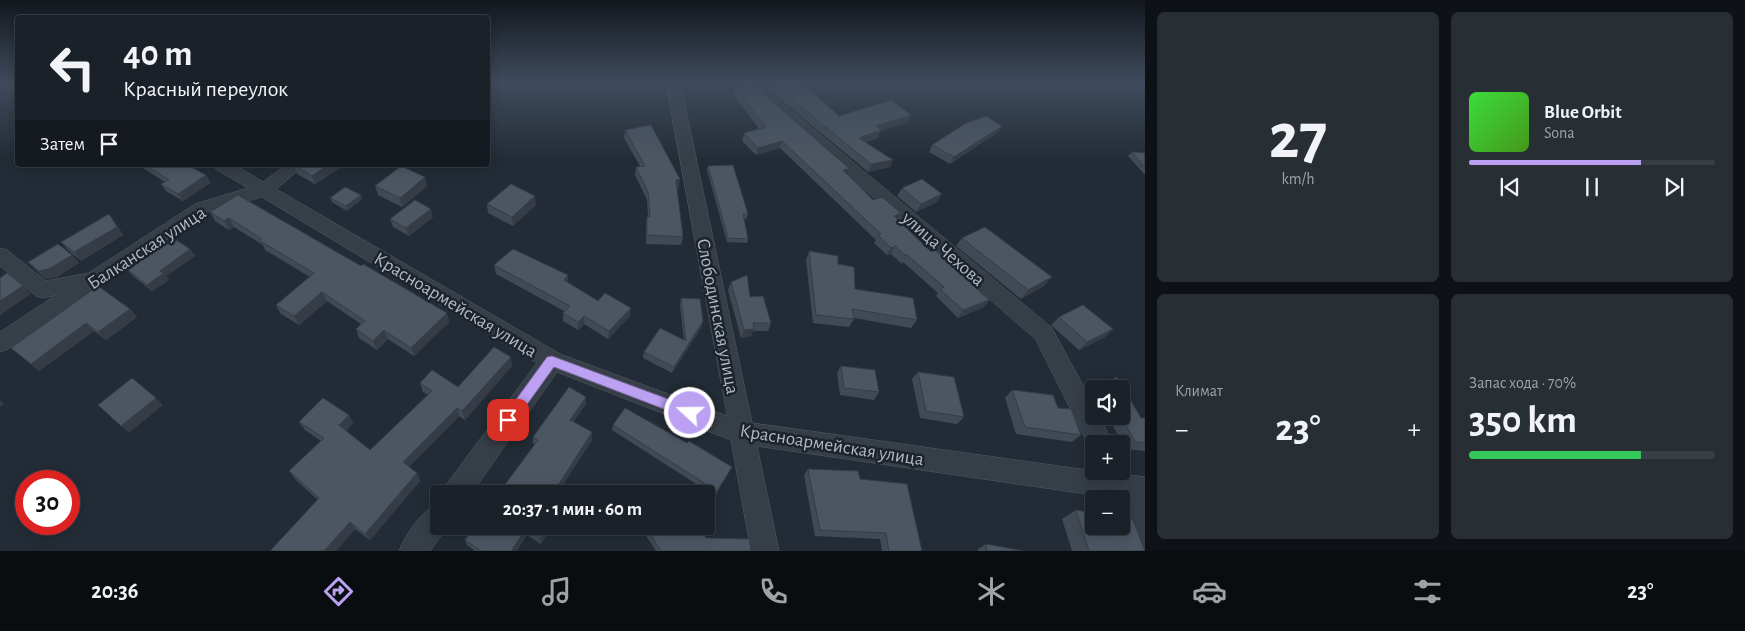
<!DOCTYPE html>
<html lang="ru">
<meta charset="utf-8">
<style>
:root{--surface:#1a2128;--page:#272e34;--text:#f1f3f6;--muted:#9fa3a8;--line:#383e45;--accent:#bca0f2}
body{margin:0;font-family:"Alegreya Sans",sans-serif;background:var(--page);color:var(--text);height:100vh;display:flex;flex-direction:column;font-size:19px;white-space:nowrap}
*{box-sizing:border-box;margin:0}
p{font-size:16px;color:var(--muted)}
.icon{flex:none;width:28px;height:28px;fill:none;stroke:currentColor;stroke-width:2;stroke-linecap:round;stroke-linejoin:round}
.map{position:relative;flex:1;overflow:hidden}
.panel{display:flex;flex-direction:column;gap:12px;padding:12px;background:#0e1216;width:600px}
.panel>*{flex:none}
.guide{position:absolute;left:15px;top:15px;width:475px;height:152px;border-radius:5px;box-shadow:0 2px 12px #0003,0 0 0 1px var(--line);background:#1a2128;color:var(--text);overflow:hidden}
.controls{position:absolute;left:1085px;top:380px;display:grid;gap:10px}
.controls a{display:grid;place-items:center;width:45px;height:45px;border-radius:5px;background:var(--surface);box-shadow:0 2px 12px #0003,0 0 0 1px var(--line);font-size:25px}
.speed{position:absolute;left:15px;top:470px;display:flex;gap:10px;font-size:25px;font-weight:700;text-align:center}
.speed>*{display:grid;place-content:center;width:65px;height:65px;border-radius:50%;background:var(--surface);box-shadow:0 2px 12px #0003,0 0 0 1px var(--line);line-height:1}
.speed .limit{border:8px solid #d22;background:#fff;color:#111}
.pin{position:absolute;display:grid;place-items:center;width:42px;height:42px;color:#fff;margin:-21px;border-radius:10px;box-shadow:0 2px 8px #0006}
.me{position:absolute;width:55px;margin:-28px;rotate:291deg;stroke-linejoin:round;filter:drop-shadow(0 0 4px #0008)}
.turn{display:flex;align-items:center;gap:18px;height:105px;padding:0 25px;font-size:22px}
.turn .icon{width:65px;height:65px;stroke-width:2.5}
.turn b{display:block;font-size:35px;line-height:42px}
.then{display:flex;align-items:center;height:48px;padding:0 25px;background:#0003;gap:10px;font-size:19px}
.big{font-size:38px;font-weight:600;line-height:1.1}
.panel .widget{flex:1;display:flex;flex-direction:column;justify-content:center;gap:8px;min-width:0;padding:0 18px;border-radius:8px;background:var(--page)}
.panel .dial{align-items:center;gap:0}
.dial b{font-size:65px;line-height:1}
.song{display:flex;align-items:center;gap:15px}
.cover{width:60px;height:60px;border-radius:8px;background:linear-gradient(135deg,hsl(120 70% 55%),hsl(100 70% 35%))}
.played{height:5px;border-radius:2px;background:linear-gradient(90deg,var(--accent) 70%,var(--line) 70%)}
.keys{display:flex;justify-content:space-around;direction:ltr}
.heat{display:flex;justify-content:space-between;align-items:center;font-size:28px;direction:ltr}
.charge{height:8px;border-radius:4px;background:linear-gradient(90deg,#34c759 70%,var(--line) 0)}
.panel .tiles{flex:1;display:grid;gap:12px;grid-template-columns:repeat(2,1fr)}
.trip{position:absolute;left:430px;top:485px;width:285px;height:50px;border-radius:5px;background:var(--surface);box-shadow:0 2px 12px #0003,0 0 0 1px var(--line);font-weight:600;line-height:50px;text-align:center}
.tab-bar{display:flex;height:80px;justify-content:space-around;align-items:center;background:#0a0d10;color:var(--muted)}
.tab-bar .icon{width:35px;height:35px}
.tab-bar .current{color:var(--accent)}
.tab-bar b{font-size:22px;color:var(--text)}
main{display:flex;flex:1;min-height:0}
.map>svg:first-child{display:block}
.lines{fill:none;stroke-linecap:round;stroke-linejoin:round}
.minor-casing{stroke:#545c65;stroke-width:1}
.minor{fill:#363e47;fill-rule:evenodd}
.wall{fill:#414a54}
.shaded-wall{fill:#353c45}
.building{fill:#4c5662;stroke:#353c45}
.route{fill:#bca0f2;stroke:#7a689d}
.labels{text-anchor:middle;stroke-width:5;stroke-linejoin:round;paint-order:stroke}
.street-label{font-size:19px;fill:#b1b9c3;stroke:#1c232c}
</style>
<main>
<div class="map">
<svg width="1145" height="551" viewBox="0 0 1145 551">
<rect width="100%" height="100%" fill="#232c36"/>
<g class="lines">
<defs>
<g id="minor">
<path d="M666 82H680L752 423 1094 471H1121V461L1130 475 1145 477V548L1135 544 1121 513V499L757 446 779 551H751L731 440 557 372 471 494H442L446 485 537 363 262 197 207 212 8 349 0 352V332L56 295 43 298 36 296 0 266V248L7 250 46 281 89 273 195 204 248 188 216 169 214 165H235L263 182 286 165H305L276 189 560 354 727 416Z"/>
<path d="M742 82H757L1052 328 1094 406V416H1099L1113 444H1094L1092 452 1036 340Z"/>
<path d="M439 503V526H448L430 551H399C406 534 422 510 439 503Z"/>
</g>
</defs>
<use href="#minor" class="minor-casing"/>
<use href="#minor" class="minor"/>
</g>
<g class="wall">
<path d="M0 82H18V97Z"/>
<path d="M637 82H666L665 88 640 91Z"/>
<path d="M768 82H801L839 116 907 123 880 131 878 138 866 142 893 160 890 167 868 172 766 87Z"/>
<path d="M734 86 847 174 873 200 901 213 898 220 931 252 989 300 984 307 958 318 936 296 938 293 903 262 902 264 891 254 887 255 874 243 876 240 780 148 756 155 742 141 744 133 759 129 733 94Z"/>
<path d="M1002 126 998 132 950 164 929 152 932 145Z"/>
<path d="M625 130 679 188H677L683 237 681 245 646 244V225L647 217H648L647 200 635 175 636 167 640 166 624 138Z"/>
<path d="M1132 152 1145 153V175L1128 156Z"/>
<path d="M138 165H187L206 175 210 183 183 201 166 191 161 184 165 182Z"/>
<path d="M294 165 340 168 315 184 297 174Z"/>
<path d="M708 166 748 214 746 219 744 218 748 239 747 243 727 242 707 170Z"/>
<path d="M375 186H427L402 207 378 195Z"/>
<path d="M902 188 937 202 916 212 897 196Z"/>
<path d="M361 195 362 199 347 211 332 202 330 198Z"/>
<path d="M487 204 536 205 513 226 488 213Z"/>
<path d="M210 212 361 266 447 313 449 322 414 356 388 339 377 350 359 338 356 329 361 324 327 301 299 325 281 314 276 305 310 277 265 250 263 245 234 227 229 230 215 221Z"/>
<path d="M109 214 115 222 123 235 81 261 68 250 61 242Z"/>
<path d="M433 217 409 236 393 227 390 219Z"/>
<path d="M962 238 1045 285 1021 299 956 246Z"/>
<path d="M190 249 195 256 166 276 169 280 152 291 133 276 128 270Z"/>
<path d="M809 251 838 264 855 289 917 320 911 328 854 318V319L849 327 813 323 806 260Z"/>
<path d="M72 255 79 263 57 277 46 279 36 270 28 262Z"/>
<path d="M494 265 568 275V283L598 301 630 316 608 339 584 324 578 330 563 321V313L564 311 496 274Z"/>
<path d="M731 282 750 297 771 323 768 331H753L751 336 741 338 728 290Z"/>
<path d="M681 298 703 321 701 328 672 373 643 358 644 352 684 340 680 305Z"/>
<path d="M130 309 137 317 106 340 94 331 39 371 11 348Z"/>
<path d="M1059 317 1113 329 1105 337 1079 350 1051 325Z"/>
<path d="M512 366 465 420 459 416 409 467 417 473 420 481 370 540 355 529 336 551H270L318 500 295 479 289 471 321 441 305 430 299 422 349 415 353 423 346 431 370 450 428 395 423 392 420 383 458 387Z"/>
<path d="M841 366 879 392 874 400 840 395 837 373Z"/>
<path d="M918 372 964 417 957 424 920 418 912 379Z"/>
<path d="M1117 377 1141 418H1145V451L1125 449 1108 416H1121V389H1098L1105 383Z"/>
<path d="M1012 390 1058 408 1081 435 1072 442 1016 434 1005 398Z"/>
<path d="M586 397V404L573 422 592 432V440L562 486 571 491V494H498L535 444H533V437Z"/>
<path d="M613 425 729 472 715 496 612 430Z"/>
<path d="M808 469 860 479 922 551H882L880 539 815 536 804 475Z"/>
<path d="M1076 510 1145 551H1072L1062 519Z"/>
<path d="M475 526H552L541 544 527 535 516 551H475L467 545 465 540Z"/>
<path d="M644 526H698L706 538 751 551H656L643 531Z"/>
<path d="M986 544 1024 551H978V549Z"/>
</g>
<g class="shaded-wall">
<path d="M911 115 907 123 880 131 878 138 856 145 859 138 876 126Z"/>
<path d="M1002 126 998 132 950 164 954 157Z"/>
<path d="M782 141 780 148 756 155 758 148Z"/>
<path d="M893 160 890 167 868 172 871 164Z"/>
<path d="M328 165H339L340 168 315 184 312 176Z"/>
<path d="M850 169 847 176 843 170Z"/>
<path d="M206 175 210 183 183 201 178 194Z"/>
<path d="M425 177 427 186 402 207 400 198Z"/>
<path d="M680 179 679 188H675L676 180Z"/>
<path d="M942 194 937 202 916 212 921 204Z"/>
<path d="M361 195 362 199 347 211 346 206Z"/>
<path d="M535 196 536 205 513 226 512 217Z"/>
<path d="M431 209 433 217 409 236 406 228Z"/>
<path d="M901 213 897 221 894 216Z"/>
<path d="M109 214 115 222 123 235 81 261 74 252Z"/>
<path d="M229 218 234 227 229 230 224 221Z"/>
<path d="M895 246 891 254 887 255 891 248Z"/>
<path d="M190 249 195 256 166 276 169 280 152 291 147 285 160 271Z"/>
<path d="M72 255 79 263 57 277 46 279 39 271Z"/>
<path d="M568 275V284L564 280Z"/>
<path d="M1052 277 1045 285 1021 299 1028 290Z"/>
<path d="M23 286 31 294 0 315V301Z"/>
<path d="M322 292 327 301 299 325 294 316Z"/>
<path d="M989 300 984 307 958 318 963 310Z"/>
<path d="M631 308 630 316 608 339 609 331Z"/>
<path d="M130 309 137 317 106 340 98 332Z"/>
<path d="M447 313 449 322 414 356 411 348Z"/>
<path d="M584 316V324L578 330V322Z"/>
<path d="M703 321 701 328 672 373 674 367Z"/>
<path d="M86 323 94 331 39 371 31 364Z"/>
<path d="M754 329 751 336 741 338 744 330Z"/>
<path d="M1113 329 1105 337 1079 350 1087 342Z"/>
<path d="M384 330 388 339 377 350 373 341Z"/>
<path d="M511 357 512 366 465 420 462 411Z"/>
<path d="M586 397V404L570 427V420Z"/>
<path d="M156 398 163 405 129 433 121 426Z"/>
<path d="M0 400 4 404 0 407Z"/>
<path d="M457 408 459 416 406 470 403 462Z"/>
<path d="M349 415 353 423 343 433 339 425Z"/>
<path d="M592 432V440L559 490V484Z"/>
<path d="M732 467 729 472 715 496 717 491Z"/>
<path d="M417 473 420 481 370 540 365 534Z"/>
<path d="M350 522 355 529 336 551H324Z"/>
<path d="M548 526H552L541 544 540 538Z"/>
<path d="M526 529 527 535 516 551H511Z"/>
</g>
<g class="building">
<path d="M3 82H18V94Z"/>
<path d="M771 82H801L839 116 891 100 911 115 876 126 881 130 859 138 893 160 871 164Z"/>
<path d="M751 83 850 169 843 170 873 200 882 197 901 213 894 216 931 252 935 250 989 300 963 310 940 289 944 287 906 254V256L895 246 891 248 878 235 881 234 782 141 758 148 744 133 766 127 734 86Z"/>
<path d="M986 116 1002 126 954 157 932 145 966 123Z"/>
<path d="M651 125 680 179 676 180 683 237 647 235V217H650L648 192 636 167 645 166 625 130Z"/>
<path d="M1132 152 1145 153V167Z"/>
<path d="M145 165H187L206 175 178 194 161 184 169 180Z"/>
<path d="M294 165H328L312 176Z"/>
<path d="M733 165 748 214H743L748 239 728 238 708 166Z"/>
<path d="M401 166 425 177 400 198 375 186Z"/>
<path d="M922 179 942 194 921 204 902 188Z"/>
<path d="M511 184 535 196 512 217 487 204Z"/>
<path d="M345 187 361 195 346 206 330 198Z"/>
<path d="M238 195 361 266 363 264 447 313 411 348 384 330 373 341 356 329 365 321 322 292 294 316 276 305 314 273 260 241 262 239 229 218 224 221 210 212Z"/>
<path d="M415 200 431 209 406 228 390 219Z"/>
<path d="M109 214 117 227 74 252 61 242Z"/>
<path d="M985 227 1052 277 1028 290 962 238Z"/>
<path d="M173 238 190 249 160 271 164 273 147 285 128 270Z"/>
<path d="M58 244 72 255 49 269 39 271 28 262Z"/>
<path d="M513 249 568 275 564 280 598 301 605 293 631 308 609 331 584 316 578 322 563 313 570 306 494 265Z"/>
<path d="M809 251 838 256V264L854 267 855 289 913 298 917 320 852 309 854 319 816 315Z"/>
<path d="M7 273 23 286 0 301V278Z"/>
<path d="M747 275 750 297 763 296 771 323H753L754 329 744 330 731 282Z"/>
<path d="M98 286 130 309 98 332 86 323 31 364 11 348Z"/>
<path d="M681 298 700 299 703 321 674 367 644 352 660 328 686 341Z"/>
<path d="M1083 305 1113 329 1087 342 1059 317Z"/>
<path d="M494 347 511 357 462 411 457 408 403 462 417 473 365 534 350 522 324 551H270L319 498 289 471 324 438 299 422 323 398 349 415 339 425 370 450 432 391 420 383 432 370 458 387Z"/>
<path d="M841 366 875 370 879 392 844 388Z"/>
<path d="M918 372 954 377 964 417 926 411Z"/>
<path d="M1117 377 1141 418H1145V443L1135 442 1121 416V389H1107L1105 383Z"/>
<path d="M132 378 156 398 121 426 98 405Z"/>
<path d="M569 387 586 397 570 420 592 432 559 484 571 491 569 494H498L538 440 533 437Z"/>
<path d="M1012 390 1053 395 1058 408 1071 409 1081 435 1025 427Z"/>
<path d="M625 408 687 443 689 441 732 467 717 491 613 425Z"/>
<path d="M808 469 858 471 860 479 907 484 922 551H889L886 533 820 530Z"/>
<path d="M1076 510 1094 513V526H1121V518L1133 520 1145 551H1089Z"/>
<path d="M475 526H548L540 538 526 529 511 551H481L465 540Z"/>
<path d="M645 526H698L706 538 749 539 751 551H661Z"/>
<path d="M986 544 1024 551H987Z"/>
</g>
<linearGradient id="sky" x2="0" y2="1"><stop stop-color="#13181e"/><stop offset="0.52" stop-color="#3f4b5d"/><stop offset="1" stop-color="#3f4b5d" stop-opacity="0"/></linearGradient>
<rect width="1145" height="159" fill="url(#sky)"/>
<path class="route" d="M552 356 695 409 697 413 695 417 690 419 554 367 513 424 508 426 504 424 502 420 504 416 547 357Z"/>
<g class="labels">
<g class="street-label">
<text transform="translate(146 247) rotate(-33)" y="7">Балканская улица</text>
<text transform="translate(944 248) rotate(41)" y="7">улица Чехова</text>
<text transform="translate(456 304) rotate(31)" y="7">Красноармейская улица</text>
<text transform="translate(719 316) rotate(79)" y="7">Слободинская улица</text>
<text transform="translate(832 444) rotate(9)" y="7">Красноармейская улица</text>
</g>
</g>
</svg>
<div class="controls">
<a><svg class="icon" aria-label="sound" viewBox="0 0 24 24"><path d="M4 9h4l5-4v14l-5-4H4zM17 9q2 3 0 6"/></svg></a>
<a>+</a>
<a>−</a>
</div>
<div class="speed"><div class="limit">30</div></div>
<div class="pin" style="left:508px;top:420px;background:#d93025"><svg class="icon" aria-label="arrive" viewBox="0 0 24 24"><path d="M6 21V4h12l-3 4 3 4H6"/></svg></div>
<svg class="me" style="left:690px;top:413px" viewBox="-20 -20 40 40"><circle r="17" fill="#bca0f2" stroke="#fff" stroke-width="3"/><path d="M0-11L8 9 0 5-8 9z" fill="#fff"/></svg>
<div class="trip">20:37 · 1 мин · 60 m</div>
<div class="guide">
<div class="turn"><svg class="icon" aria-label="left" viewBox="0 0 24 24"><path d="M17 20v-9H6M10 6l-5 5 5 5"/></svg><div><b>40 m</b>Красный переулок</div></div>
<div class="then">Затем<svg class="icon" aria-label="arrive" viewBox="0 0 24 24"><path d="M6 21V4h12l-3 4 3 4H6"/></svg></div>
</div>
</div>
<section class="panel">
<div class="tiles">
<div class="widget dial"><b>27</b><p>km/h</p></div>
<div class="widget">
<div class="song"><i class="cover"></i><div><b>Blue Orbit</b><p>Sona</p></div></div>
<div class="played"></div>
<div class="keys"><svg class="icon" aria-label="previous" viewBox="0 0 24 24"><path d="M18 5L8 12l10 7zM5 5v14"/></svg><svg class="icon" aria-label="pause" viewBox="0 0 24 24"><path d="M8 5v14M16 5v14"/></svg><svg class="icon" aria-label="next" viewBox="0 0 24 24"><path d="M6 5l10 7-10 7zM19 5v14"/></svg></div>
</div>
<div class="widget"><p>Климат</p>
<div class="heat"><a>−</a><b class="big">23°</b><a>+</a></div>
</div>
<div class="widget"><p>Запас хода · 70%</p><b class="big">350 km</b><div class="charge"></div></div>
</div>
</section>
</main>
<nav class="tab-bar">
<b>20:36</b>
<svg class="icon current" aria-label="directions" viewBox="0 0 24 24"><path d="M12 3l9 9-9 9-9-9zM9 14v-3h6M13 9l2 2-2 2"/></svg>
<svg class="icon" aria-label="music" viewBox="0 0 24 24"><path d="M9 18V5l10-2v13"/><circle cx="6" cy="18" r="3"/><circle cx="16" cy="16" r="3"/></svg>
<svg class="icon" aria-label="phone" viewBox="0 0 24 24"><path d="M5 4h4l2 5-3 2q2 4 5 5l2-3 5 2v4C11 20 4 13 5 4z"/></svg>
<svg class="icon" aria-label="climate" viewBox="0 0 24 24"><path d="M12 3v18M4 7l16 10M4 17L20 7"/></svg>
<svg class="icon" aria-label="car" viewBox="0 0 24 24"><path d="M5 17H2v-5l4-1 3-4h7l3 4 3 1v5h-3M9 17h6M6 11h13"/><circle cx="7" cy="17" r="2"/><circle cx="17" cy="17" r="2"/></svg>
<svg class="icon" aria-label="filters" viewBox="0 0 24 24"><path d="M4 7h16M4 17h16"/><circle cx="9" cy="7" r="2"/><circle cx="15" cy="17" r="2"/></svg>
<b>23°</b>
</nav>
